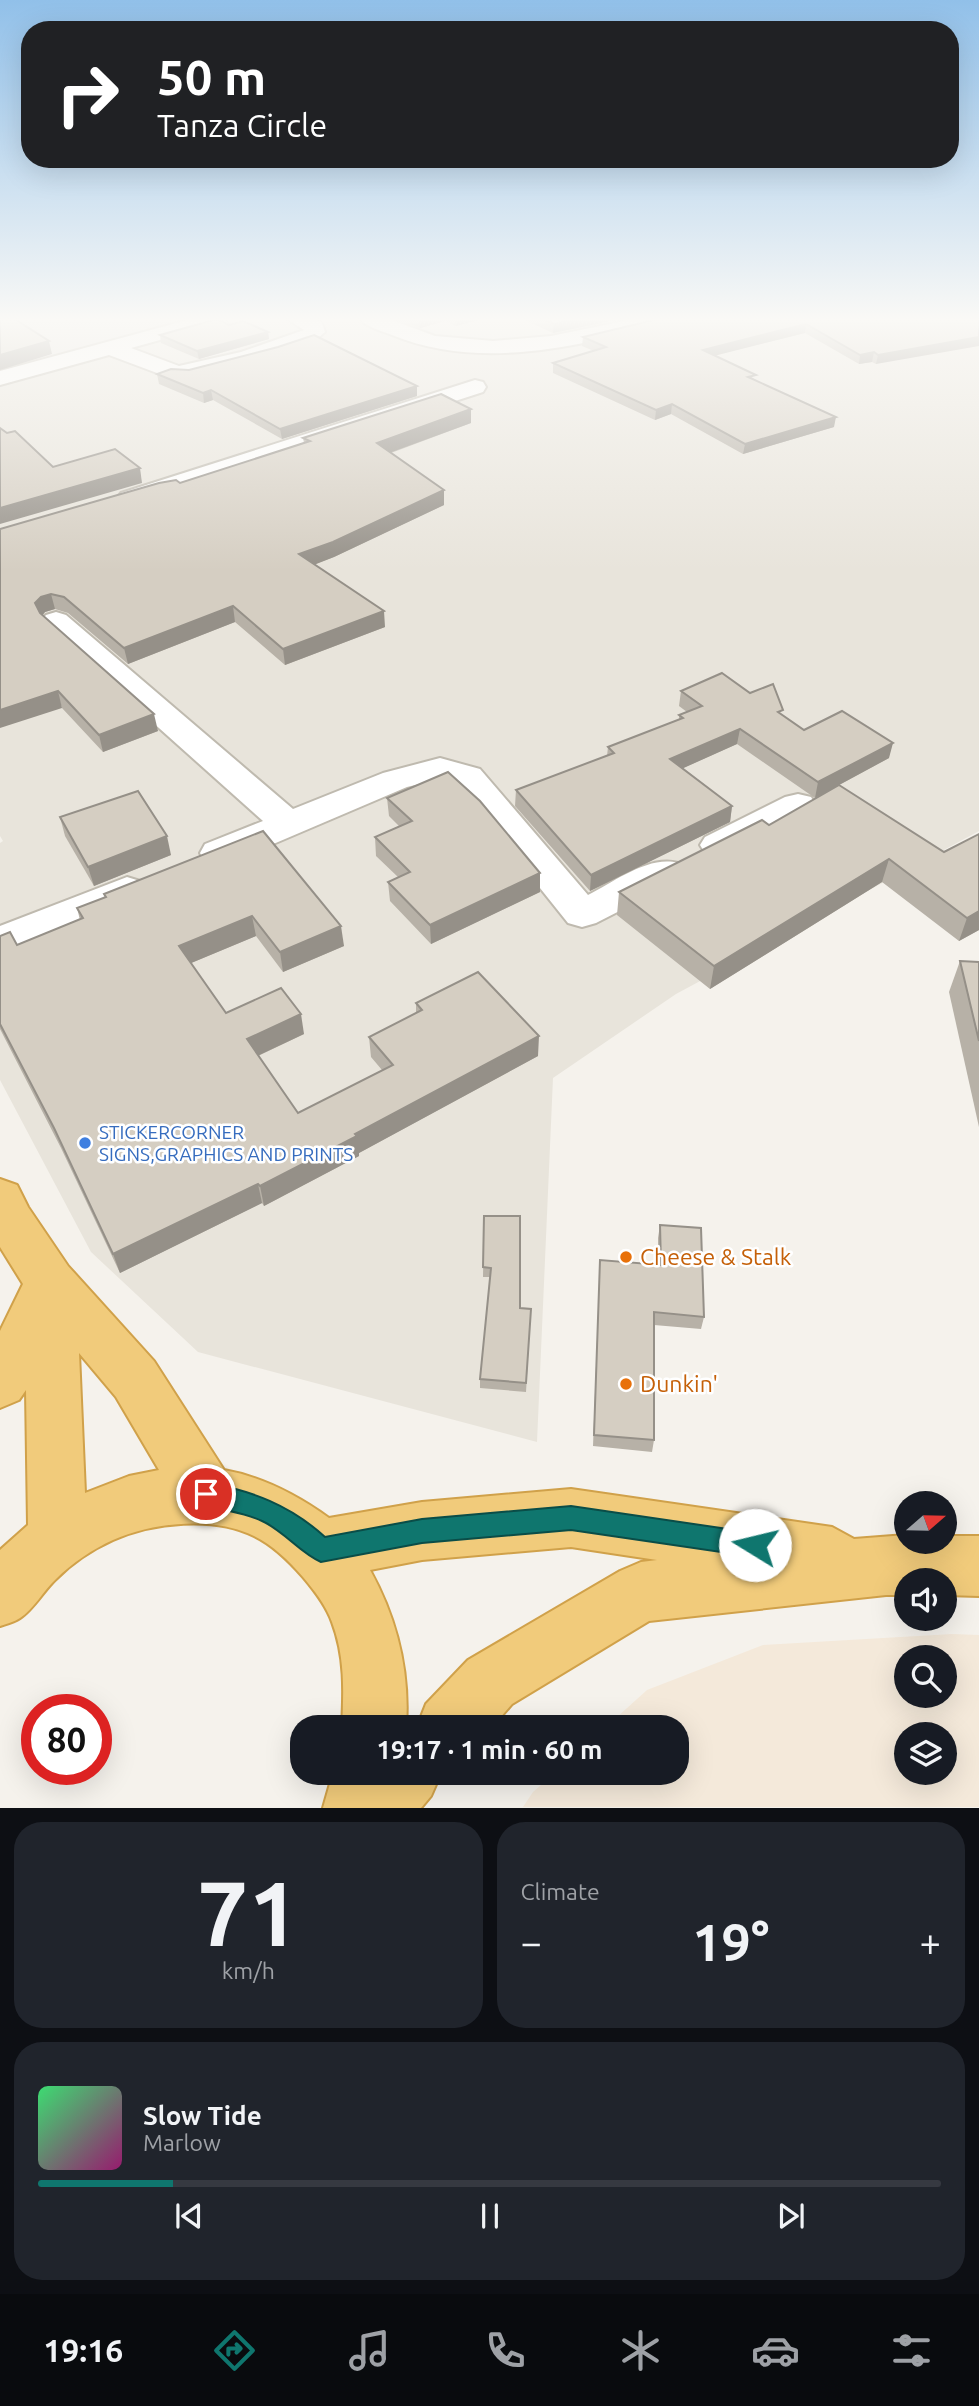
<!DOCTYPE html>
<meta charset="utf-8">
<style>
:root{--surface:#171b24;--page:#20242c;--text:#f1f3f6;--muted:#9ea1a6;--line:#363941;--accent:#0f766e}
body{margin:0;font-family:Ubuntu,sans-serif;background:var(--page);color:var(--text);height:100vh;display:flex;flex-direction:column;font-size:26px;white-space:nowrap}
*{box-sizing:border-box;margin:0}
p{font-size:23px;color:var(--muted)}
.icon{flex:none;width:38px;height:38px;fill:none;stroke:currentColor;stroke-width:2;stroke-linecap:round;stroke-linejoin:round}
.map{position:relative;height:1808px;overflow:hidden}
.side{display:flex;flex-direction:column;gap:14px;padding:14px;background:#0d0f14;flex:1}
.side>*{flex:none}
.top-card{position:absolute;left:21px;top:21px;width:938px;height:147px;border-radius:28px;box-shadow:0 7px 28px #0002;background:#202124;color:#fff;overflow:hidden}
.needle{width:46px;rotate:70deg}
.controls{position:absolute;left:894px;top:1491px;display:grid;gap:14px}
.controls a{display:grid;place-items:center;width:63px;height:63px;border-radius:50%;background:var(--surface);box-shadow:0 7px 28px #0002;font-size:35px}
.speed{position:absolute;left:21px;top:1694px;display:flex;gap:14px;font-size:35px;font-weight:700;text-align:center}
.speed>*{display:grid;place-content:center;width:91px;height:91px;border-radius:50%;background:var(--surface);box-shadow:0 7px 28px #0002;line-height:1}
.speed .limit{border:10px solid #d22;background:#fff;color:#111}
.pin{position:absolute;display:grid;place-items:center;width:60px;height:60px;color:#fff;margin:-30px;border:4px solid #fff;border-radius:50%;box-shadow:0 2px 7px #0007}
.me{position:absolute;width:77px;margin:-38px;rotate:279deg;stroke-linejoin:round;filter:drop-shadow(0 0 5px #0008)}
.turn{display:flex;align-items:center;gap:24px;height:147px;padding:0 21px;font-size:32px}
.turn .icon{width:91px;height:91px;stroke-width:2.5}
.turn b{display:block;font-size:49px;line-height:60px}
.big{font-size:52px;font-weight:700;line-height:1.1}
.side .card{flex:1;display:flex;flex-direction:column;justify-content:center;gap:10px;min-width:0;padding:0 24px;border-radius:28px;background:var(--page)}
.side .dial{align-items:center;gap:0}
.dial b{font-size:91px;line-height:1}
.song{display:flex;align-items:center;gap:21px}
.cover{width:84px;height:84px;border-radius:10px;background:linear-gradient(135deg,hsl(140 70% 55%),hsl(320 70% 35%))}
.played{height:7px;border-radius:4px;background:linear-gradient(90deg,var(--accent) 15%,var(--line) 15%)}
.keys{display:flex;justify-content:space-around;direction:ltr}
.heat{display:flex;justify-content:space-between;align-items:center;font-size:38px;direction:ltr}
.side .tiles{flex:1;display:grid;gap:14px;grid-template-columns:1fr 1fr}
.card:last-child{grid-column:span 2}
.trip{position:absolute;left:290px;top:1715px;width:399px;height:70px;border-radius:28px;background:var(--surface);box-shadow:0 7px 28px #0002;font-weight:700;line-height:70px;text-align:center}
.tab-bar{display:flex;height:112px;justify-content:space-around;align-items:center;background:#090b0e;color:var(--muted)}
.tab-bar .icon{width:49px;height:49px}
.tab-bar .on{color:var(--accent)}
.tab-bar b{font-size:32px;color:var(--text)}
.map>svg:first-child{display:block}
.residential{fill:#e8e4db}
.commercial{fill:#f4e9da;fill-rule:evenodd}
.industrial{fill:#e5e1dd}
.lines{fill:none;stroke-linecap:round;stroke-linejoin:round}
.street-casing{stroke:#bfbaaf;stroke-width:4}
.highway-casing{stroke:#d0a14a;stroke-width:4}
.street{fill:#fff;fill-rule:evenodd}
.highway{fill:#f1cb7b;fill-rule:evenodd}
.wall{fill:#b7b1a7}
.shaded-wall{fill:#959088}
.building{fill:#d5cec2;stroke:#959088;stroke-width:2}
.route{fill:#0f766e;stroke:#0a4d48;stroke-width:2}
.shop-dot{fill:#3f7fe0;stroke:#fff;stroke-width:2.5}
.food-dot{fill:#e8710a;stroke:#fff;stroke-width:2.5}
.labels{text-anchor:middle;stroke-width:5;stroke-linejoin:round;paint-order:stroke}
.shop-label{font-size:19px;fill:#366cbe;stroke:#fff;text-anchor:start}
.near-food-label{font-size:23px;fill:#c56008;stroke:#fff;text-anchor:start}
</style>
<div class="map">
<svg width="979" height="1808" viewBox="0 0 979 1808">
<rect width="100%" height="100%" fill="#f5f2ec"/>
<path class="residential" d="M235 318H979V831L676 994 553 1078 537 1442 198 1352 91 1252 0 1080V843L3 841 0 836V384Z"/>
<path class="commercial" d="M952 1634 979 1635V1807H523L533 1792 555 1773H677V1727H606L647 1690 763 1645ZM906 1657H945V1696H906ZM906 1734H945V1773H906Z"/>
<path class="industrial" d="M0 318H198L25 366 0 346Z"/>
<g class="lines">
<defs>
<g id="street">
<path d="M195 318H228L225 322 131 348 179 366 241 352 304 330 286 318H312L322 323 325 332 313 342 278 354 190 377 165 376 109 355 0 385V371Z"/>
<path d="M359 318H386L435 336 493 341 551 336 639 318H675L672 322C582 345 482 372 392 335 382 331 366 327 359 318Z"/>
<path d="M475 380 483 382 486 387 483 392 139 503 130 506 121 503 117 498 121 493Z"/>
<path d="M56 612 66 615 293 809 383 773 440 758 480 769 588 895C614 882 649 855 678 863L684 872 678 881 596 923 582 927 568 923 456 783 440 779 407 787 231 862 218 865 205 862 200 853 205 844 263 821 46 627 41 621 46 615Z"/>
<path d="M798 794 811 797 816 805 811 813 731 853 718 857 705 853 700 845 705 837 785 797Z"/>
<path d="M127 877 140 881 146 890 140 899 0 956V926Z"/>
</g>
<g id="highway">
<path d="M0 1179 17 1185 28 1207 68 1266 154 1361 224 1470C263 1477 297 1495 329 1518L422 1502 571 1489 832 1527 854 1539 906 1535V1542H945V1536H979V1596L945 1595V1580H906V1595H886L649 1621 512 1704 492 1727H417L426 1704 468 1660 620 1571 641 1562 657 1560 571 1547 422 1560 370 1570C397 1619 410 1671 406 1727H342C344 1691 345 1656 332 1622 326 1605 314 1590 303 1577 289 1561 273 1545 254 1536 214 1516 153 1522 113 1540 93 1549 72 1563 56 1579 44 1590 33 1610 20 1618 14 1622 6 1624 0 1626V1550L28 1525 26 1390 19 1400 0 1408V1331L23 1284 0 1247ZM79 1353 116 1397 159 1470 129 1476 85 1493Z"/>
<path d="M333 1773H441L431 1796 421 1808H323Z"/>
</g>
</defs>
<use href="#street" class="street-casing"/>
<use href="#highway" class="highway-casing"/>
<use href="#street" class="street"/>
<use href="#highway" class="highway"/>
</g>
<g class="wall">
<path d="M392 318H486L456 326 445 321 420 328Z"/>
<path d="M520 318H625L553 333Z"/>
<path d="M662 318H979L876 364 872 362 859 364 805 333 715 355 834 427 743 454 671 414 655 420 553 373V363L594 351 582 346 583 337Z"/>
<path d="M229 325 268 332 269 339 199 359 161 343 160 335Z"/>
<path d="M157 374 417 396 282 439 213 400 204 403 159 384Z"/>
<path d="M471 423 391 453 444 505 334 557 315 564 385 627 285 665 235 622 128 664 68 613 55 609 45 612 43 615 158 731 103 752 62 708 0 529 180 483 304 443 303 438Z"/>
<path d="M681 691 783 715 804 730 889 758 815 798 737 744 683 768 732 806 730 822 590 891 515 806 516 790 607 756 608 747 679 720V715L687 712 679 706Z"/>
<path d="M387 798 540 892 431 944 390 901 388 882 398 877 376 856 375 837 399 826 389 816Z"/>
<path d="M60 817 171 855 94 886 65 836Z"/>
<path d="M769 825 944 852 979 834V930L959 941 882 882 710 989 617 915 619 892Z"/>
<path d="M263 831 344 946 283 972 256 936 191 963 226 1013 304 1034 258 1056 298 1113 382 1070 371 1057 369 1037 416 1013V1003L538 1056 359 1153V1156L264 1206 262 1203 120 1273 61 1148 0 1029V936L17 945 80 920 77 908 105 897 104 894Z"/>
<path d="M960 961 979 962V1127L949 992Z"/>
<path d="M484 1216 520 1308 531 1309 526 1392 480 1388V1379L490 1277H483Z"/>
<path d="M660 1225 704 1317 701 1329 654 1325V1440L652 1452 593 1446 600 1260 658 1265V1238Z"/>
</g>
<g class="shaded-wall">
<path d="M421 318H445V321L420 328 419 319Z"/>
<path d="M455 318H486L456 326Z"/>
<path d="M582 318H625L553 333 554 324Z"/>
<path d="M806 324 805 333 702 359 703 350Z"/>
<path d="M268 332 269 339 199 359 197 351Z"/>
<path d="M979 337V346L876 364 878 355Z"/>
<path d="M49 341 52 354 0 370V355Z"/>
<path d="M874 352 872 362 859 364 860 355Z"/>
<path d="M417 386V396L282 439 280 429Z"/>
<path d="M211 390 213 400 204 403 203 393Z"/>
<path d="M672 404 671 414 655 420 656 410Z"/>
<path d="M471 409V423L378 457 377 443Z"/>
<path d="M836 417 834 427 743 454 745 444Z"/>
<path d="M140 468 142 483 0 524V508Z"/>
<path d="M444 490V505L334 557 301 570 299 554Z"/>
<path d="M51 594 55 609 45 612 39 619 35 603 41 597Z"/>
<path d="M233 606 235 622 128 664 124 648Z"/>
<path d="M384 611 385 627 285 665 283 649Z"/>
<path d="M58 691 62 708 0 728V710Z"/>
<path d="M154 714 158 731 103 752 99 735Z"/>
<path d="M740 729 737 744 668 775 670 759Z"/>
<path d="M893 743 889 758 815 798 818 782Z"/>
<path d="M732 806 730 822 590 891 591 875Z"/>
<path d="M167 836 171 855 94 886 88 867Z"/>
<path d="M889 859 882 882 710 989 714 966Z"/>
<path d="M540 873V892L431 944 430 925Z"/>
<path d="M979 911V930L959 941 967 918Z"/>
<path d="M252 916 256 936 184 966 179 946Z"/>
<path d="M341 926 344 946 283 972 280 952Z"/>
<path d="M301 1014 304 1034 251 1059 247 1039Z"/>
<path d="M539 1036 538 1056 359 1153V1156L264 1206 260 1186 355 1134Z"/>
<path d="M258 1184 262 1203 120 1273 113 1254Z"/>
</g>
<g class="building">
<path d="M0 318H13L49 341 0 355Z"/>
<path d="M540 318H582L554 324Z"/>
<path d="M662 318H979V337L878 355 874 352 860 355 806 324 703 350 756 375 748 377 836 417 745 444 672 404 656 410 553 363 606 347 583 337Z"/>
<path d="M217 319 229 325 243 321 268 332 197 351 160 335Z"/>
<path d="M314 335 417 386 280 429 211 390 203 393 157 374 171 369 189 370 278 347Z"/>
<path d="M441 394 471 409 377 443 444 490 333 542 299 554 384 611 283 649 233 606 124 648 64 597 51 594 41 597 35 603 40 613 154 714 99 735 58 691 0 710V529L159 483 176 480 180 483 310 441 303 438Z"/>
<path d="M0 428 7 433 15 431 53 467 115 449 140 468 0 508Z"/>
<path d="M722 673 750 693 773 684 783 710 778 712 804 730 842 711 893 743 818 782 740 729 670 759 732 806 591 875 516 790 614 753 608 747 683 718 679 715 702 706 681 691Z"/>
<path d="M448 772 480 801 540 873 430 925 388 882 410 872 375 837 412 821 387 798Z"/>
<path d="M839 785 944 852 979 834V911L967 918 889 859 714 966 619 892 762 820 769 825Z"/>
<path d="M138 791 167 836 88 867 60 817Z"/>
<path d="M263 831 341 926 280 952 252 916 179 946 226 1013 281 988 301 1014 247 1039 298 1113 393 1065 369 1037 422 1010 416 1003 478 972 539 1036 355 1134 357 1136 260 1186 258 1184 113 1254 54 1128 0 1024V936L10 932 17 945 83 918 77 908 106 897 104 894Z"/>
<path d="M960 961 979 962V1041Z"/>
<path d="M484 1216H520V1308L531 1309 526 1383 480 1379 491 1268 483 1267Z"/>
<path d="M660 1225 701 1228 704 1317 654 1312V1440L594 1435 600 1260 661 1265Z"/>
</g>
<linearGradient id="sky" x2="0" y2="1"><stop stop-color="#91c0e9"/><stop offset="0.56" stop-color="#faf9f6"/><stop offset="1" stop-color="#faf9f6" stop-opacity="0"/></linearGradient>
<rect width="979" height="571" fill="url(#sky)"/>
<path class="route" d="M206 1482C252 1491 290 1505 325 1537L422 1519 571 1506 755 1533 764 1537 767 1545 764 1554 755 1557 571 1530 422 1543 321 1562C300 1553 284 1531 262 1521 241 1511 218 1511 198 1502L194 1494 198 1486Z"/>
<circle class="shop-dot" cx="85" cy="1143" r="7"/>
<g class="food-dot">
<circle cx="626" cy="1257" r="7"/>
<circle cx="626" cy="1384" r="7"/>
</g>
<g class="labels">
<g class="shop-label">
<text x="99" y="1139">STICKERCORNER<tspan x="99" dy="22">SIGNS,GRAPHICS AND PRINTS</tspan></text>
</g>
<g class="near-food-label">
<text x="640" y="1265">Cheese &amp; Stalk</text>
<text x="640" y="1392">Dunkin'</text>
</g>
</g>
</svg>
<div class="controls">
<a><svg class="needle" viewBox="-14 -14 28 28"><path d="M0-13l5 13h-10z" fill="#e53935"/><path d="M0 13l5-13h-10z" fill="#9ea1a6"/></svg></a>
<a><svg class="icon" aria-label="sound" viewBox="0 0 24 24"><path d="M4 9h4l5-4v14l-5-4H4zM17 9q2 3 0 6"/></svg></a>
<a><svg class="icon" aria-label="search" viewBox="0 0 24 24"><circle cx="10" cy="10" r="6"/><path d="M15 15l6 6"/></svg></a>
<a><svg class="icon" aria-label="layers" viewBox="0 0 24 24"><path d="M12 4l9 5-9 5-9-5zM3 14l9 5 9-5"/></svg></a>
</div>
<div class="speed"><div class="limit">80</div></div>
<div class="pin" style="left:206px;top:1494px;background:#d93025"><svg class="icon" aria-label="arrive" viewBox="0 0 24 24"><path d="M6 21V4h12l-3 4 3 4H6"/></svg></div>
<svg class="me" style="left:755px;top:1545px" viewBox="-20 -20 40 40"><circle r="19" fill="#fff"/><path d="M0-13L10 11 0 6-10 11z" fill="#0f766e"/></svg>
<div class="trip">19:17 · 1 min · 60 m</div>
<div class="top-card">
<div class="turn"><svg class="icon" aria-label="right" viewBox="0 0 24 24"><path d="M7 20v-9h11M14 6l5 5-5 5"/></svg><div><b>50 m</b>Tanza Circle</div></div>
</div>
</div>
<section class="side">
<div class="tiles">
<div class="card dial"><b>71</b><p>km/h</p></div>
<div class="card"><p>Climate</p>
<div class="heat"><a>−</a><b class="big">19°</b><a>+</a></div>
</div>
<div class="card">
<div class="song"><i class="cover"></i><div><b>Slow Tide</b><p>Marlow</p></div></div>
<div class="played"></div>
<div class="keys"><svg class="icon" aria-label="previous" viewBox="0 0 24 24"><path d="M18 5L8 12l10 7zM5 5v14"/></svg><svg class="icon" aria-label="pause" viewBox="0 0 24 24"><path d="M8 5v14M16 5v14"/></svg><svg class="icon" aria-label="next" viewBox="0 0 24 24"><path d="M6 5l10 7-10 7zM19 5v14"/></svg></div>
</div>
</div>
</section>
<nav class="tab-bar">
<b>19:16</b>
<svg class="icon on" aria-label="directions" viewBox="0 0 24 24"><path d="M12 3l9 9-9 9-9-9zM9 14v-3h6M13 9l2 2-2 2"/></svg>
<svg class="icon" aria-label="music" viewBox="0 0 24 24"><path d="M9 18V5l10-2v13"/><circle cx="6" cy="18" r="3"/><circle cx="16" cy="16" r="3"/></svg>
<svg class="icon" aria-label="phone" viewBox="0 0 24 24"><path d="M5 4h4l2 5-3 2q2 4 5 5l2-3 5 2v4C11 20 4 13 5 4z"/></svg>
<svg class="icon" aria-label="climate" viewBox="0 0 24 24"><path d="M12 3v18M4 7l16 10M4 17L20 7"/></svg>
<svg class="icon" aria-label="car" viewBox="0 0 24 24"><path d="M5 17H2v-5l4-1 3-4h7l3 4 3 1v5h-3M9 17h6M6 11h13"/><circle cx="7" cy="17" r="2"/><circle cx="17" cy="17" r="2"/></svg>
<svg class="icon" aria-label="filters" viewBox="0 0 24 24"><path d="M4 7h16M4 17h16"/><circle cx="9" cy="7" r="2"/><circle cx="15" cy="17" r="2"/></svg>
</nav>
